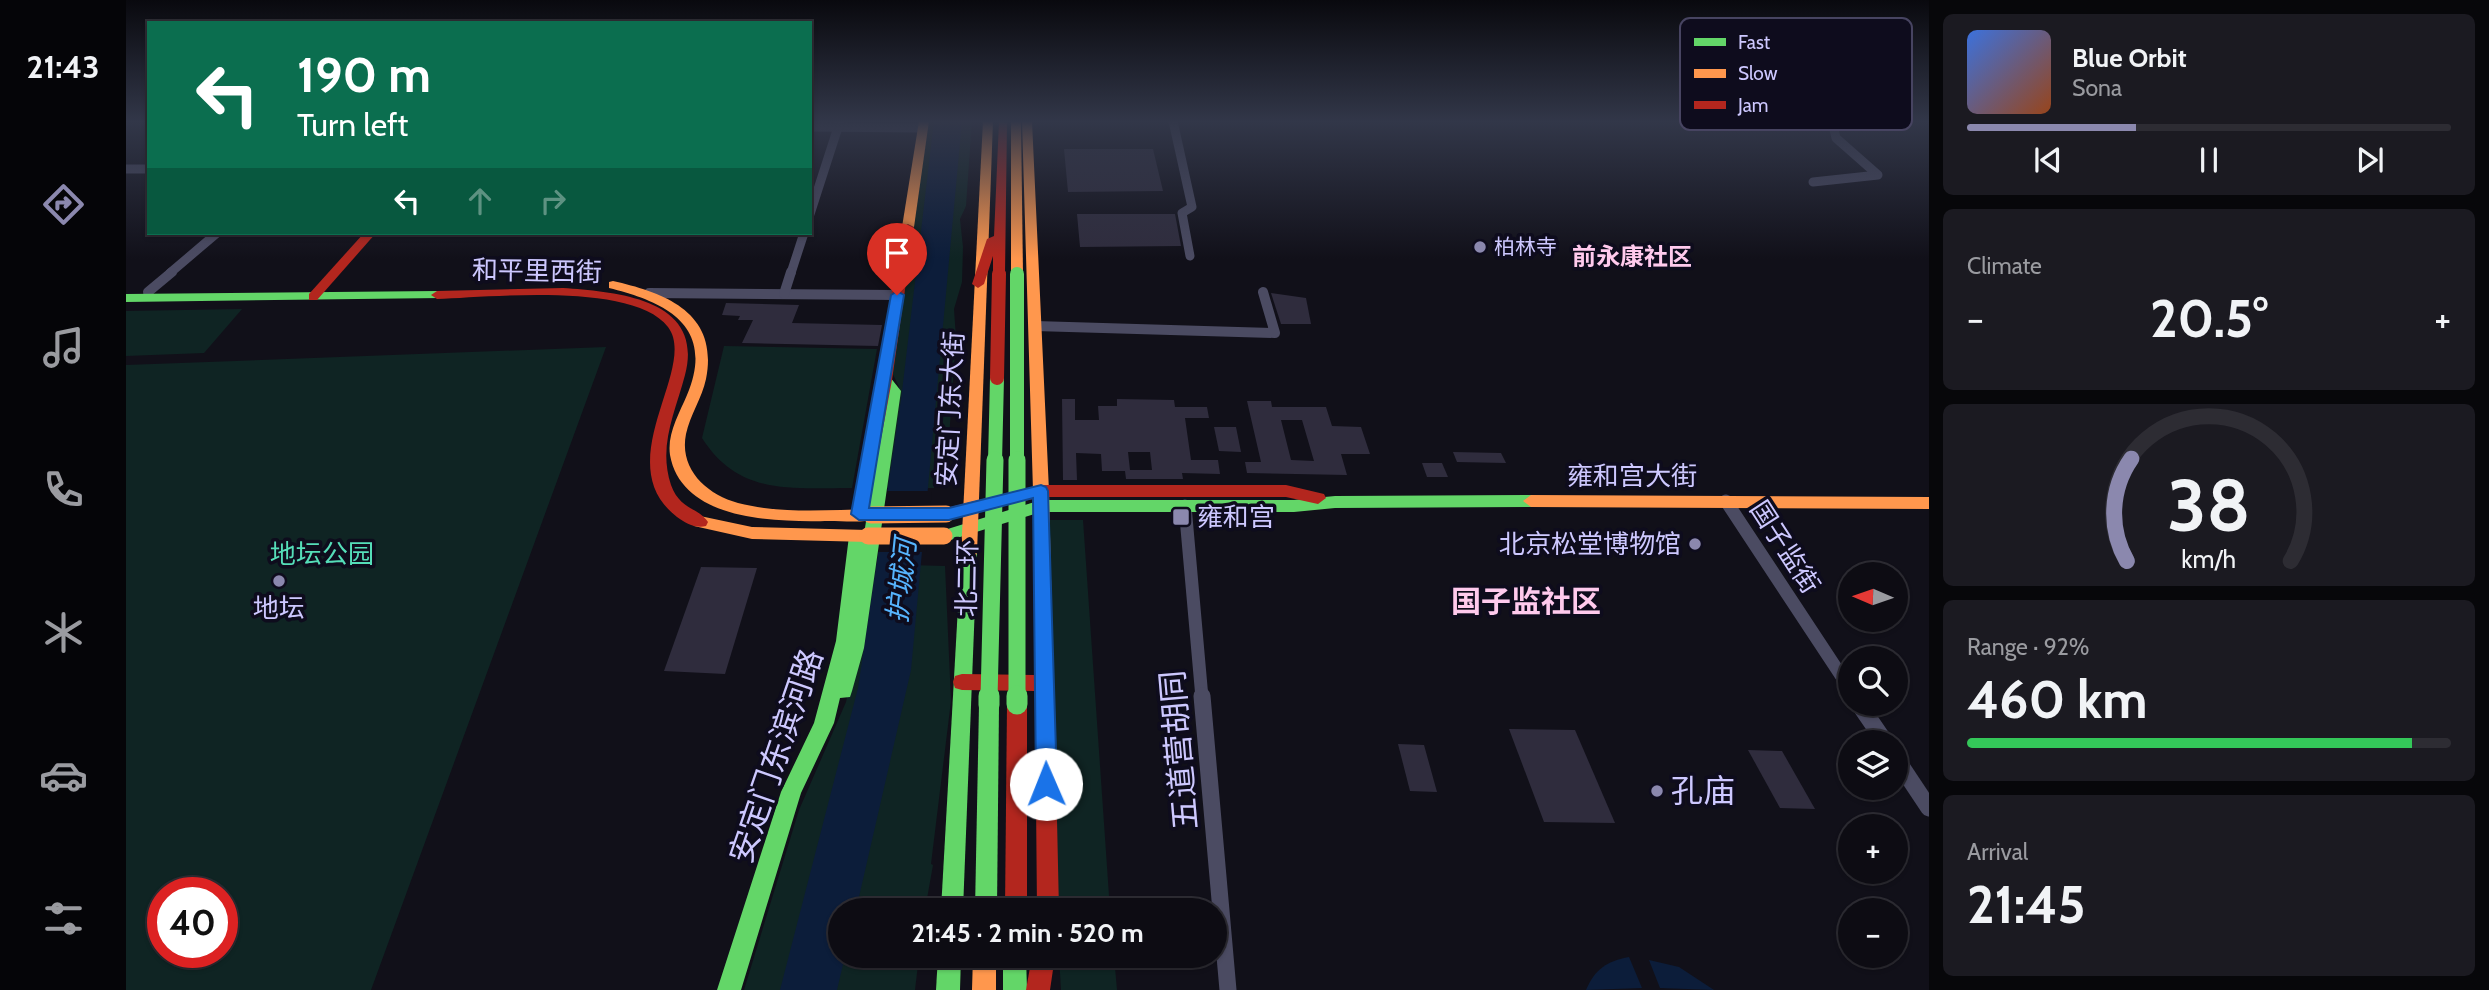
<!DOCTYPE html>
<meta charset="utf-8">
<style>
:root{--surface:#0d0c13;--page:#1b1a21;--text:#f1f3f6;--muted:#9a9ba0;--line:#2d2c33;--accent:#8b88ae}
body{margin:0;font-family:Cabin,"Noto Sans SC",sans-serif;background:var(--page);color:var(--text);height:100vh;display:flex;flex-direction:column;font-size:26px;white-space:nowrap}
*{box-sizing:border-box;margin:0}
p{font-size:23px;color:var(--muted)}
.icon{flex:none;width:38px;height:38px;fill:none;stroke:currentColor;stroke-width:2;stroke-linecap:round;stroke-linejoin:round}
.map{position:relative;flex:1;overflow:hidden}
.panel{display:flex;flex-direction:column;gap:14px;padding:14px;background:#07070a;width:560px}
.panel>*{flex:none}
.hud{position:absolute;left:21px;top:21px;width:665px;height:214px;border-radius:0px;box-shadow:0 2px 5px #0004,0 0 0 2px var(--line);background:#0b6e4f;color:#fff;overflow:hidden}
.needle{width:46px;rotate:272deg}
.tools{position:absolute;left:1712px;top:562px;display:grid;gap:14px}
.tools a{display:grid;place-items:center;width:70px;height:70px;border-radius:50%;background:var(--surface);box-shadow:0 2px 5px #0004,0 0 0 2px var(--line);font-size:35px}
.speed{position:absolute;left:21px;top:877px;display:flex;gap:14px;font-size:35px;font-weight:700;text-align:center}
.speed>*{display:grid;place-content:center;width:91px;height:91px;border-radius:50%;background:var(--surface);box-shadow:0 2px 5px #0004,0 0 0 2px var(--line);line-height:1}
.speed .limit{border:10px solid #d22;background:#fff;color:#111}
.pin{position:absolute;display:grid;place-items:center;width:60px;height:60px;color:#fff;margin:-72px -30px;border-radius:50% 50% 50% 0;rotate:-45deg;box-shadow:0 0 7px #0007}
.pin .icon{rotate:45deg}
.me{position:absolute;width:77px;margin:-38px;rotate:359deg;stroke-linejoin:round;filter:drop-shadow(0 0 5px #0008)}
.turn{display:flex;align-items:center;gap:24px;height:147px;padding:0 35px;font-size:32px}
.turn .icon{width:91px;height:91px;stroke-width:2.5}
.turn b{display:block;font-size:49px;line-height:60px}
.lanes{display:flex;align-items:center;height:66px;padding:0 35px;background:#0003;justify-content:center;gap:35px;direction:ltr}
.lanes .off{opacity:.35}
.big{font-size:52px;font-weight:700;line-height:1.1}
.panel .card{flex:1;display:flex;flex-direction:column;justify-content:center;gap:10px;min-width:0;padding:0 24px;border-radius:10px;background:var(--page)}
.panel .dial{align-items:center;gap:0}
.dial svg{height:182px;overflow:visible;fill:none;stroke:var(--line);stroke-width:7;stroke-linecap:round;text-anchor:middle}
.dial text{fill:var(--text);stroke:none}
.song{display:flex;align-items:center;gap:21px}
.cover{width:84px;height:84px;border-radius:10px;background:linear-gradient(135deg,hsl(220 70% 55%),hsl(20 70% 35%))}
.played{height:7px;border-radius:4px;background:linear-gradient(90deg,var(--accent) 35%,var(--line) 35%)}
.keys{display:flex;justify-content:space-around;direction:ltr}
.heat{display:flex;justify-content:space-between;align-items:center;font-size:38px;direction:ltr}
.charge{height:10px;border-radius:5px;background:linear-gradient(90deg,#34c759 92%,var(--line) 0)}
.trip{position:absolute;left:702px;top:898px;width:399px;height:70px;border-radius:35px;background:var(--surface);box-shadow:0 2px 5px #0004,0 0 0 2px var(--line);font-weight:700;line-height:70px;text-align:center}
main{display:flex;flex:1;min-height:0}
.menu{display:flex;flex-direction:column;width:126px;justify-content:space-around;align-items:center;background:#050508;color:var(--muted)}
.menu .icon{width:49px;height:49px}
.menu .active{color:var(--accent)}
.menu b{font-size:32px;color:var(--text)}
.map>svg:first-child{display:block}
.green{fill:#0f2423;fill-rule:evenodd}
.water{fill:#0c1d3a}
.pier{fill:#111019}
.building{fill:#2f2c3d;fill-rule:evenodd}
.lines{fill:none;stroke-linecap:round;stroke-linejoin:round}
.street-far3{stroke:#4b4b62;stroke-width:9}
.street-far2{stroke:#4b4b62;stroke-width:10}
.street-far1{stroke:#4b4b62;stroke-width:13}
.street{stroke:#4b4b62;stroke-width:17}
.fast{fill:#63d668;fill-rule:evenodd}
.slow{fill:#ff974d;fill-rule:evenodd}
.jam{fill:#b3261e;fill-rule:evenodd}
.fast-bridge-far2{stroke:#63d668;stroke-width:14}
.fast-bridge-far1{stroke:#63d668;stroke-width:17}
.fast-bridge{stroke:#63d668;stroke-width:21}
.slow-bridge{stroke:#ff974d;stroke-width:17}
.jam-bridge{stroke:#b3261e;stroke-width:14}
.route{fill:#1a73e8;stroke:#114b97;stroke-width:2}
.poi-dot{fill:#8b88ae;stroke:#0e0c1d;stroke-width:2.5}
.labels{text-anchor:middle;stroke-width:7;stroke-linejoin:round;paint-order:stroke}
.far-poi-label{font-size:21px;fill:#cdc8ff;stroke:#0e0c1d;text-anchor:start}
.far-quarter-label{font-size:24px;font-weight:bold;fill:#ffcaed;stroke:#0e0c1d}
.street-label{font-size:26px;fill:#cdc8ff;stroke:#0e0c1d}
.poi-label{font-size:26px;fill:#cdc8ff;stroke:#0e0c1d;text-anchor:start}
.park-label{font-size:26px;fill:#55ddb8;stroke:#0e0c1d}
.water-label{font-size:28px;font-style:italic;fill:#56b4fe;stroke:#0e0c1d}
.quarter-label{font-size:30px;font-weight:bold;fill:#ffcaed;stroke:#0e0c1d}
.near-street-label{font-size:32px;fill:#cdc8ff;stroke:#0e0c1d}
.near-poi-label{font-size:32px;fill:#cdc8ff;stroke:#0e0c1d;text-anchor:start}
.key{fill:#0e0c1d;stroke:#474461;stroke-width:2}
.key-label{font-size:19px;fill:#cdc8ff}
</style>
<main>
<nav class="menu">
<b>21:43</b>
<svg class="icon active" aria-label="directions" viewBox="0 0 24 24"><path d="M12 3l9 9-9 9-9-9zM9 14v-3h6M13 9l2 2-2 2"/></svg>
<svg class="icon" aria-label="music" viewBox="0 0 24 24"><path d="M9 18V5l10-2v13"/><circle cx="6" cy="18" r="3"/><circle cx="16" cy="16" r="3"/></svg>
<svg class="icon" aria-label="phone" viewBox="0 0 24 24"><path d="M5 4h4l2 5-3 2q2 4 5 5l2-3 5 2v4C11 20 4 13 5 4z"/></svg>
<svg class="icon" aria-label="climate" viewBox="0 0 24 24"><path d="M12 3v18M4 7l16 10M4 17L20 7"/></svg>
<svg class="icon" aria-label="car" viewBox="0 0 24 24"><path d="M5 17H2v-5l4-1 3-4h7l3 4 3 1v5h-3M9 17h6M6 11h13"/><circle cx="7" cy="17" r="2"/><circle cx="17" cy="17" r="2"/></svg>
<svg class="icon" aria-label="filters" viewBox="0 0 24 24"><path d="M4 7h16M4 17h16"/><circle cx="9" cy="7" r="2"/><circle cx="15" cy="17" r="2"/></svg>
</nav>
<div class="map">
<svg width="1803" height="990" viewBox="0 0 1803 990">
<rect width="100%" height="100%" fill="#111019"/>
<g class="green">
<path d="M803 121H846L840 206 834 219 837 247 836 282 828 309 830 338 823 438 814 439 808 488H759L773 387 765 370Z"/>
<path d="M116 309 78 353 0 356V311Z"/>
<path d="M598 346 751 349 726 488C665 488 613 496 576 438Z"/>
<path d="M480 347 245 990H0V365ZM37 892H96V952H37Z"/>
<path d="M923 520H957L984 910H932Z"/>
<path d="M748 564 819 566 825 701 805 864 807 865 799 910H714V956H793L789 990H618L673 810 720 702Z"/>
<path d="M933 956H988L991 990H935Z"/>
</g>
<g class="water">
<path d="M808 121H836L785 670 730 910H714V956H719L711 990H654L732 688 775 400Z"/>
<path d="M1503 957 1516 988 1460 990C1469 969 1481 961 1503 957Z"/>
<path d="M1523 960 1553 967 1588 990 1534 988Z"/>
</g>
<path class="pier" d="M758 491H806L800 552H749Z"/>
<g class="building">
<path d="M938 149H1027L1037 191 942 192Z"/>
<path d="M951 214H1049L1055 246 954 247Z"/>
<path d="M1145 293 1180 298 1185 324H1155Z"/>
<path d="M600 303 673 305 666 323 756 325 752 346 616 343 627 320H612L614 316 596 315Z"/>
<path d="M936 399H949V420H973L972 406H991V399L1048 400 1049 407H1081L1083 418H1059L1065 460H1092L1094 474 1056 473 1057 479H1000L999 471H976L975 454 950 453 951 480H937ZM1002 452H1024L1026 470H1004Z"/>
<path d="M1121 401H1145L1146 407H1200L1206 426 1235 427 1244 454H1215L1221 475 1121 473 1119 462H1135ZM1155 420H1176L1188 461 1165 460Z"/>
<path d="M1088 427H1110L1115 452 1093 451Z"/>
<path d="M1327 452 1375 453 1380 463 1331 462Z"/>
<path d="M1296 463H1316L1322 477H1301Z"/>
<path d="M575 567 631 568 599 674 538 671Z"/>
<path d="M1383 729 1449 730 1489 823 1418 822Z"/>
<path d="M1272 744 1298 745 1311 792 1284 791Z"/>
<path d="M1622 750 1656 751 1689 809 1654 808Z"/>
</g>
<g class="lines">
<g class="street-far3">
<path d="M1047 121 1066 207 1056 213 1064 256"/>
<path d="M684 127 797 128"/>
<path d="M0 169H23"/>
<path d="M1687 182 1752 175 1710 138 1707 125 1702 121"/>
<path d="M684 214 714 121"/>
<path d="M44 273 91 233"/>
<path d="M665 273 678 233"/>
</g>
<g class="street-far2">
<path d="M22 292 46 272"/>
<path d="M523 293 771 295"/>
<path d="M658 294 665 272"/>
<path d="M909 326 1149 333 1137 292"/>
</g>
<g class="street-far1">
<path d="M1600 501 1724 689"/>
<path d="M1059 506 1076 698"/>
</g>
<g class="street">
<path d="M1076 696 1102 990"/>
<path d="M1733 704 1759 742"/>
<path d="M1769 757 1803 808"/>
</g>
<g class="fast">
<path d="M311 291 315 292V298L0 302V294Z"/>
<path d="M759 376 764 377 775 391 738 648 726 691 724 697 714 698 708 723 675 793 615 990H591L655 792 688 723 710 641 723 536 725 532 731 530 738 534 761 391 752 380Z"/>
<path d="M1405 495 1413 501 1405 507 1209 508 1168 512H915L818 542 812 540 810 536 812 532 915 500H1168L1209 496Z"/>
<path d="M843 547 849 549 851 553 837 910H815L835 553 837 549Z"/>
<path d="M863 697 870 699 873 705 871 910H849L853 705 856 699Z"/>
<path d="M812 956H835L834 990H810Z"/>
<path d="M877 956H900L901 990H877Z"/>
</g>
<g class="slow">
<path d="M793 121H803L788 227 782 230 776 227Z"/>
<path d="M857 121H867L851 553 849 557H837L835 553Z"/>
<path d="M885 121H895L897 274 891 278 885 274Z"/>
<path d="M896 121H906L923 491 927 665 925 670 918 673 911 670 909 665 907 491Z"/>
<path d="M487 281C540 293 593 313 580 379 576 398 564 415 560 434 553 469 580 494 612 503 655 514 701 510 745 509L751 511 753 515 751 519C736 523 718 521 703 521 652 522 556 522 544 455 541 434 553 414 561 395 590 326 540 302 483 288V282Z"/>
<path d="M1405 495 1803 497V509L1405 507 1397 501Z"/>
<path d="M574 516 626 527 742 530 748 532 750 536 748 540 742 542 626 539 568 526 566 522 568 518Z"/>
<path d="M847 956H870V990H846Z"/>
</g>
<g class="jam">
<path d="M873 121 881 123 879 274 873 278 867 274V256L858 284 852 288 846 284 861 239 868 236Z"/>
<path d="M782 224 788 227 766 380 741 514 733 520 725 514 752 380 776 227Z"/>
<path d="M238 233H250L191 300H183V294Z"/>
<path d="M437 288C492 292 579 299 559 375 549 413 532 446 545 485 554 510 572 507 582 522L580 526C570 529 559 523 551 517 481 463 573 368 542 327 508 282 364 297 311 299L305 295 311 291Z"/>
<path d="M915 485H1160L1198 494 1200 498 1192 504 1160 497H915L820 520 812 514 820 508Z"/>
<path d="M918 657 925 660 928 683 933 910H911L909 691 836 690 829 688 827 682 829 676 836 674 909 675 911 660Z"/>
<path d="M891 696 898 698 901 704V910H879L881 704 884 698Z"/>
<path d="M906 956H929L924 990H900Z"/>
</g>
<g class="fast-bridge-far2">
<path d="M891 274V462"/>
<path d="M869 462 871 378"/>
</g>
<g class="fast-bridge-far1">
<path d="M891 460V698"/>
<path d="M863 698 869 460"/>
</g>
<g class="fast-bridge">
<path d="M891 696V704"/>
<path d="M863 705V696"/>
</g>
<g class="slow-bridge">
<path d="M745 515 820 514"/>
<path d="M742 536H818"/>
</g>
<path class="jam-bridge" d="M871 378 873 274"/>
</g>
<linearGradient id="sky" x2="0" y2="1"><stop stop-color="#09090e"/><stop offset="0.47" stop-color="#323749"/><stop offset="1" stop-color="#323749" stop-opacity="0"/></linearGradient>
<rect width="1803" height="259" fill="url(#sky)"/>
<path class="route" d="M771 291 778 295 743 508H823L915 485 920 487 922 491 931 784 928 790 920 793 913 790 910 784 907 498 823 520H733L725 514 765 295Z"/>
<g class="poi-dot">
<circle cx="1354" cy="247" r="7"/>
<rect x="1046" y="508" width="18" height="18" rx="3.5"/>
<circle cx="1569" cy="544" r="7"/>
<circle cx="153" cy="581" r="7"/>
<circle cx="1531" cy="791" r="7"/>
</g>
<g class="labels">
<g class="far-poi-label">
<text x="1368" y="254">柏林寺</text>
</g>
<g class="far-quarter-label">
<text x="1506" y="265">前永康社区</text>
</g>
<g class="street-label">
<text transform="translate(411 271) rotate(1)" y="9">和平里西街</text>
<text transform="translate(824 409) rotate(-87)" y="9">安定门东大街</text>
<text x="1506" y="485">雍和宫大街</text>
<text transform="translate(1659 547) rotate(57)" y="9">国子监街</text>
<text transform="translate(841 578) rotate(-89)" y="9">北二环</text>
</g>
<g class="poi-label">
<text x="1071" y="526">雍和宫</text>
<text x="1555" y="553" text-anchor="end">北京松堂博物馆</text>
<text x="153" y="617" text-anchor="middle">地坛</text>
</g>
<g class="park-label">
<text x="196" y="563">地坛公园</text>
</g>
<g class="water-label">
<text transform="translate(775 581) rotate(-84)" y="10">护城河</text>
</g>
<g class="quarter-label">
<text x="1400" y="612">国子监社区</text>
</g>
<g class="near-street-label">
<text transform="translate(1053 750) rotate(-95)" y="11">五道营胡同</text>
<text transform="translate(650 756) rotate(-71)" y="11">安定门东滨河路</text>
</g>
<g class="near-poi-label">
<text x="1545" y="802">孔庙</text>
</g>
</g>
<rect x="1554" y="18" width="232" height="112" rx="10" class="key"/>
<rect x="1568" y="38" width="32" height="8" fill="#63d668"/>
<rect x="1568" y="69" width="32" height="9" fill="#ff974d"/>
<rect x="1568" y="101" width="32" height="8" fill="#b3261e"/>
<g class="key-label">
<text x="1612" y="49">Fast</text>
<text x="1612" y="80">Slow</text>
<text x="1612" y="112">Jam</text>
</g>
</svg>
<div class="tools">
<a><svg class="needle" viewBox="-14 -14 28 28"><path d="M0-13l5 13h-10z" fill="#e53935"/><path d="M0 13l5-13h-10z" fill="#9a9ba0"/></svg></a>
<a><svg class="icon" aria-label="search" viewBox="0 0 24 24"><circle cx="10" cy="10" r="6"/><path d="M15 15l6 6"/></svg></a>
<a><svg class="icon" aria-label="layers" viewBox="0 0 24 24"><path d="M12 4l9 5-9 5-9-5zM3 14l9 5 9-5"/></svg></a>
<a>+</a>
<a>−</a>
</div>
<div class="speed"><div class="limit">40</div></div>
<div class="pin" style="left:771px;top:295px;background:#d93025"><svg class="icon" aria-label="arrive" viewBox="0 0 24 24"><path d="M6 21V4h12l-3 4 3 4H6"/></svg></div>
<svg class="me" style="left:920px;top:784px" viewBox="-20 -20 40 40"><circle r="19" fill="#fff"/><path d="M0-13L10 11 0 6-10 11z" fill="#1a73e8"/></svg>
<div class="trip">21:45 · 2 min · 520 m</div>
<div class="hud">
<div class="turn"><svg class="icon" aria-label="left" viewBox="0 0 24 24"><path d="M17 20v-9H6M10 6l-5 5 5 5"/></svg><div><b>190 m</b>Turn left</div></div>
<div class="lanes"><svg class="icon" aria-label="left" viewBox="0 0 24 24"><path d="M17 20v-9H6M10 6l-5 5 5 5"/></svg><svg class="icon off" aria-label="ahead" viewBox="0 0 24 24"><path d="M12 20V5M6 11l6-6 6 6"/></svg><svg class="icon off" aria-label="right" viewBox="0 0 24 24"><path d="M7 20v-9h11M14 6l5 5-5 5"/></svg></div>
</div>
</div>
<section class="panel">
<div class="card">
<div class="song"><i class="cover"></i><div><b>Blue Orbit</b><p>Sona</p></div></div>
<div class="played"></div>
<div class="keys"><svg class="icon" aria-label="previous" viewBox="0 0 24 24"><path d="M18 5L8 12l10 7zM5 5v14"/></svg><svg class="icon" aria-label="pause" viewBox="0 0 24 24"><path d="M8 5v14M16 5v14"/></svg><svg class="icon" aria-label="next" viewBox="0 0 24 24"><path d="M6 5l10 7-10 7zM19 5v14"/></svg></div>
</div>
<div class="card"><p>Climate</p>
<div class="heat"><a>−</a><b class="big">20.5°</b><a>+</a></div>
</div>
<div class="card dial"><svg viewBox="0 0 100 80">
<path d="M14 69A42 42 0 1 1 86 69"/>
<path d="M14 69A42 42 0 0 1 16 24" stroke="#8b88ae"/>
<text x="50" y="56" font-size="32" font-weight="700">38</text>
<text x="50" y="72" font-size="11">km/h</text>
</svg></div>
<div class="card"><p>Range · 92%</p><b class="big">460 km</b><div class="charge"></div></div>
<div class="card"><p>Arrival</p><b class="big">21:45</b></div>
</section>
</main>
